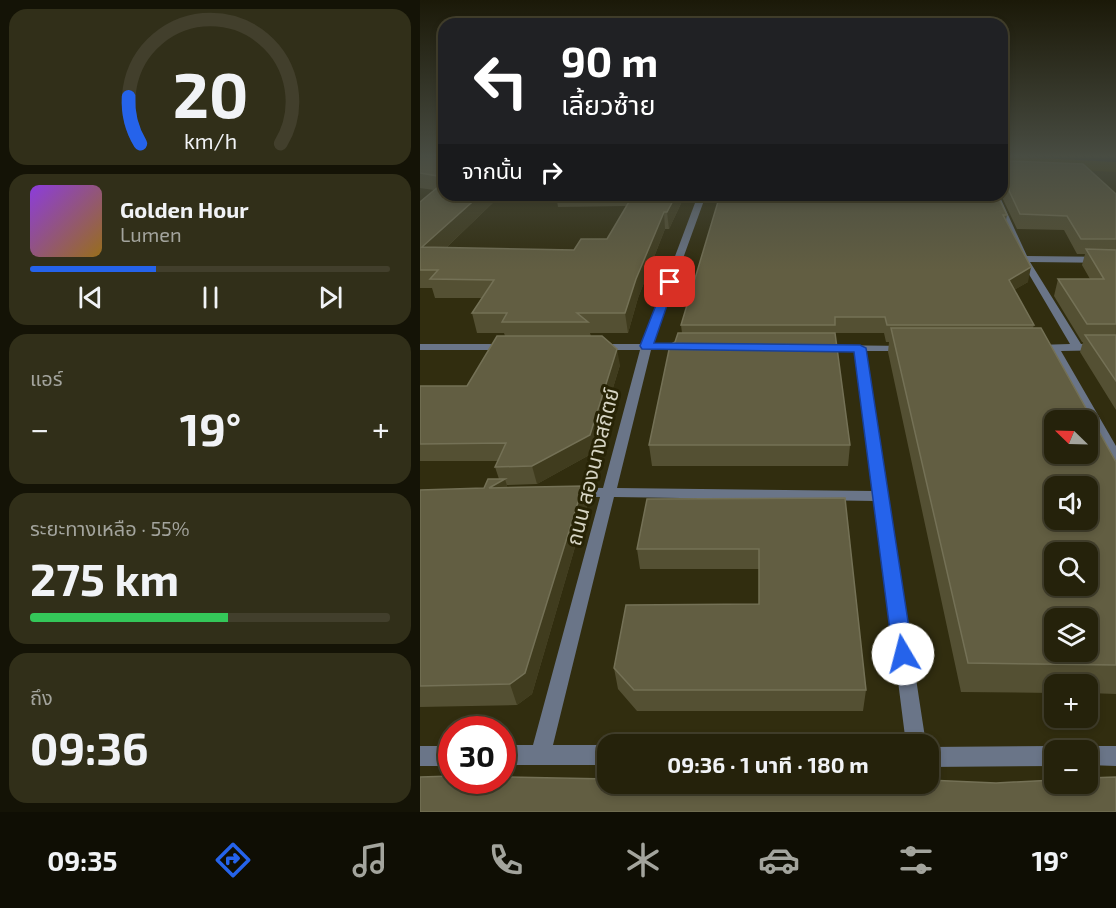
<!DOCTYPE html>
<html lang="th">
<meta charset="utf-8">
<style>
:root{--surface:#25220b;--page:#312f19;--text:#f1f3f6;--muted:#a3a49d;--line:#423f2c;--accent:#2563eb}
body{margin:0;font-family:"Exo 2","Noto Sans Thai",sans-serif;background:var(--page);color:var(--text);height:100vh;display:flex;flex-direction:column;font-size:22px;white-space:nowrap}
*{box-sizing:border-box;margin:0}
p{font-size:20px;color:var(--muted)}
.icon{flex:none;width:33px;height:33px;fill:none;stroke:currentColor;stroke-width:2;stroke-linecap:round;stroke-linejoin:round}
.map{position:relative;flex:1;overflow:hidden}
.drawer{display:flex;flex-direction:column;gap:9px;padding:9px;background:#141306;width:420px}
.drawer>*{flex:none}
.banner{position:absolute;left:18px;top:18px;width:570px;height:183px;border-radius:18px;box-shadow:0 3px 9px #0003,0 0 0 2px var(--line);background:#202124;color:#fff;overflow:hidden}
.needle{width:39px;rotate:293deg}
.buttons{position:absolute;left:624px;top:410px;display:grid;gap:12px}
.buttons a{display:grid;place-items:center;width:54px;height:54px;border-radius:12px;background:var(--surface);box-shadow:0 3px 9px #0003,0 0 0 2px var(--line);font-size:30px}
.speed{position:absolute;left:18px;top:716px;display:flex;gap:12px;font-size:30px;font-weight:700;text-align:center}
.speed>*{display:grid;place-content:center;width:78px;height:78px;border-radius:50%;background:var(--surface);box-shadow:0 3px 9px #0003,0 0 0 2px var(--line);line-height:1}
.speed .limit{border:9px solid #d22;background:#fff;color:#111}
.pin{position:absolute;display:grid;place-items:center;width:51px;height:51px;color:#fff;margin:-26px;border-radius:12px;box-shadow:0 3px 9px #0006}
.me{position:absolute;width:66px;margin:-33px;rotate:352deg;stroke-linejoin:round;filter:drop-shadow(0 0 4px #0008)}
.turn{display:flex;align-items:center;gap:21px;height:126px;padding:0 24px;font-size:27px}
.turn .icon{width:78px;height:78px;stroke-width:2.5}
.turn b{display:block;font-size:42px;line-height:51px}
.then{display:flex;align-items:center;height:57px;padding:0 24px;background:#0003;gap:12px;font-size:22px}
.big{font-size:45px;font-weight:700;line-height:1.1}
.drawer .card{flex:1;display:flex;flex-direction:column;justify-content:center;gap:9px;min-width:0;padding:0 21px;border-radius:18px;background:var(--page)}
.drawer .dial{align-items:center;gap:0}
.dial svg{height:156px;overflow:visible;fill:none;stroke:var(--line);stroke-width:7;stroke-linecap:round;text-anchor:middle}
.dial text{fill:var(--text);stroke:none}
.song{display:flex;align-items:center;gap:18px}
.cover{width:72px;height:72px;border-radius:9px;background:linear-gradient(135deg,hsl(270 70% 55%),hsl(40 70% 35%))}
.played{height:6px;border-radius:3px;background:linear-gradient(90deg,var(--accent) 35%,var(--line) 35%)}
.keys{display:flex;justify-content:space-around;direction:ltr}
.heat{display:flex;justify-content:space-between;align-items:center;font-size:33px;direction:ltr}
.charge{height:9px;border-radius:4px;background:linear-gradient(90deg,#34c759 55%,var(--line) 0)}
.trip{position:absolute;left:177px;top:734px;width:342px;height:60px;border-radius:18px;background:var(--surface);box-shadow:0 3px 9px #0003,0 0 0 2px var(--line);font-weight:700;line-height:60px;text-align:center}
.tabs{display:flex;height:96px;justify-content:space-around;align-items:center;background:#0f0e04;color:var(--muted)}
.tabs .icon{width:42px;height:42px}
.tabs .selected{color:var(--accent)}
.tabs b{font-size:27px;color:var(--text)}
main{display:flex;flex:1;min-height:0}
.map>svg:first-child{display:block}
.green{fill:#423c02}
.water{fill:#031336}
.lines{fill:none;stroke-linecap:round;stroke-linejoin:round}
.street{fill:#6a7588;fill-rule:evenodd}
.wall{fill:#545033}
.shaded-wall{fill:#403c1e}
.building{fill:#625e42;stroke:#747156;stroke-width:1.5;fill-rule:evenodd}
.route{fill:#2563eb;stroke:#184099;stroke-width:1.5}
.labels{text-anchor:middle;stroke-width:6;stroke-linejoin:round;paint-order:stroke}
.street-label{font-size:21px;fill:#d6d4c3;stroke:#272305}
</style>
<main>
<section class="drawer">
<div class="card dial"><svg viewBox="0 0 100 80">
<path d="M14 69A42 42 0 1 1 86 69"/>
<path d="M14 69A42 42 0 0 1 8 45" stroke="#2563eb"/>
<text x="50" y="56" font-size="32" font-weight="700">20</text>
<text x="50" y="72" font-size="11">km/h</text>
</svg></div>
<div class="card">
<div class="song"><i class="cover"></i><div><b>Golden Hour</b><p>Lumen</p></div></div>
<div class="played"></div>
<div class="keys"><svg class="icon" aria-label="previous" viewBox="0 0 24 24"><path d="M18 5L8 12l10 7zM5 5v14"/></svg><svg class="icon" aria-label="pause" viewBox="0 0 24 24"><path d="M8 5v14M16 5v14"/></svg><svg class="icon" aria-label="next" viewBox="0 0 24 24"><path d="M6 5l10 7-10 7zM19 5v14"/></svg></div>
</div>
<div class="card"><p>แอร์</p>
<div class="heat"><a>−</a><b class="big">19°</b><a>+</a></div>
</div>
<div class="card"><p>ระยะทางเหลือ · 55%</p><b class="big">275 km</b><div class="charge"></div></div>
<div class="card"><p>ถึง</p><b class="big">09:36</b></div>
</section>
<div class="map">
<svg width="696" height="812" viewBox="0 0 696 812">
<rect width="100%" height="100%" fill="#312d0f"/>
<path class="green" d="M582 156H696V172L582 166Z"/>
<path class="water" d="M582 156H696V162Z"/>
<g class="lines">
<g class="street">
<path d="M278 195H286L232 344H266L271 347 266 350H231L197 488 453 491 435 351H403L398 348 403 345 489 346 490 348 489 350 485 351H446L506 744H486L455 501 194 497 133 745H188V765H82V745H113L180 497H148L143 495 141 492 143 489 148 487 183 488 220 350H178L173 347 178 344H222Z"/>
<path d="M571 195H579L607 256 696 257V263L610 262 661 344H696V350L641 351 696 446V461L689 457 630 351H616L611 348 616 345 650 344 600 259Z"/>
<path d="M0 344H86L91 347 86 350H0Z"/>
<rect x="0" y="746" width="32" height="20"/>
<path d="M634 746 641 750H634V766L508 767V747Z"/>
<path d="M668 746H696V766L668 765V750H661Z"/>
</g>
</g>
<g class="wall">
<path d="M0 156H24V195H81L26 248 154 250 187 239 207 206 138 207 136 195H265L249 229H245L218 298 208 333H170L171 336 200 365 173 453 117 484 87 485V487L163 486 167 506 112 694 97 705 0 707V490L64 488 79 479 75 467 78 461H0V386H47L85 336 84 333H57L52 313 62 298H15L12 288H0V202L14 190 0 188Z"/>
<path d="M582 176 696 194V410L660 352 663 342H662L634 296 638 279H670L662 265 665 254H657L644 230 597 229 581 195Z"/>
<path d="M300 195 587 215 586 220 608 282 594 290 614 325 613 328 696 462V694L668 693V684H634V693L541 692 468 352 469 342H466L464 333H415L430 445 428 466H232L229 445 255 342 262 333 261 325Z"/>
<path d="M425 498 446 690 443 711H217L198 689 194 668 339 604V569H220L217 549Z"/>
</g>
<g class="shaded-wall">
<path d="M60 195H81L8 265 2 247Z"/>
<path d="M256 195H265L249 229 247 212Z"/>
<path d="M244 212 245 229 218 298 208 333 205 313 216 279Z"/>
<path d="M611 267 608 282 586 295 589 280Z"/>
<path d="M197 349 200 365 173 453 117 484 112 466Z"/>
<path d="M85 479 91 499 69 488Z"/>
<path d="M163 486 167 506 112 694 97 705 90 684Z"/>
</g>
<g class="building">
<path d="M0 156H24V177L0 173Z"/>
<path d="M589 161 663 164 696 194V239H661L647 216 600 214 584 180H582V176Z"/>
<path d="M24 182V195H60L2 247 154 250 161 239H187L213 195H256L247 212H244L216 279 205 313H157L168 322H82L87 313H52L74 280 10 279 18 270H0V202Z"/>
<path d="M300 195H577L587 215H583L611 267 589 280 614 325H467L465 317H415V325H261Z"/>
<path d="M666 249 696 250V324H667L638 279H684Z"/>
<path d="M471 328H621L696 462V665L548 663ZM634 420H668V453H634ZM634 486H668V519H634ZM634 552H668V585H634ZM634 618H668V651H634Z"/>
<path d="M258 333H415L430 445H229L250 345 255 342Z"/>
<path d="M665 335H696V381Z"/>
<path d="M77 336H182L197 349 170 435 112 466 75 467 86 443 0 444V386H47Z"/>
<path d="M68 479H85L69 488 163 486 105 673 90 684 0 686V490L64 488Z"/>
<path d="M425 498 446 690H214L194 668 206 605 339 604V549H217L227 499Z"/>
<path d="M32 776V780H82V777L188 779V783H508V780L576 783 634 780V783H668V778L696 777V812H0V777Z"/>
</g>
<linearGradient id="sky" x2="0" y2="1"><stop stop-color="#1b1908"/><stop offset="0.58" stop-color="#484c42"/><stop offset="1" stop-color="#484c42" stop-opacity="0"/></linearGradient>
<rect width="696" height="270" fill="url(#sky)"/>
<path class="route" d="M250 278 255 282 234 343 440 345 446 348 493 654 490 660 483 662 476 660 473 654 434 352 222 349 220 346 245 282Z"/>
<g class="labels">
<g class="street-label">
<text transform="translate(173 467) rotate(-76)" y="7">ถนน สองนางสถิตย์</text>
</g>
</g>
</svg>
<div class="buttons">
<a><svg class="needle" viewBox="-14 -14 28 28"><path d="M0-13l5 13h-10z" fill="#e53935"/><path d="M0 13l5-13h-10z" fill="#a3a49d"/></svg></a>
<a><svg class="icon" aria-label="sound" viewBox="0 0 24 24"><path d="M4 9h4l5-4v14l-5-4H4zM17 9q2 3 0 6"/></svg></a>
<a><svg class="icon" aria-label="search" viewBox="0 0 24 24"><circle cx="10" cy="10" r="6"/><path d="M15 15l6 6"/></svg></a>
<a><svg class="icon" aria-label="layers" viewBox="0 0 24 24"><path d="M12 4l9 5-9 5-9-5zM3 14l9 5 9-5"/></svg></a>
<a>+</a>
<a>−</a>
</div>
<div class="speed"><div class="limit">30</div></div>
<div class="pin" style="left:250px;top:282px;background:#d93025"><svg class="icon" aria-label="arrive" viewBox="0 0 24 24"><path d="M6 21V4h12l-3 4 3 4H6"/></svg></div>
<svg class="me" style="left:483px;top:654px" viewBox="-20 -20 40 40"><circle r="19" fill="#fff"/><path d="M0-13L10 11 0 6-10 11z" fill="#2563eb"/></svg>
<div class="trip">09:36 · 1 นาที · 180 m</div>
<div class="banner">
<div class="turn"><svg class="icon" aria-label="left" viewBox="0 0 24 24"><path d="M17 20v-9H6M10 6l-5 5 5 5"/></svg><div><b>90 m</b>เลี้ยวซ้าย</div></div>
<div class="then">จากนั้น<svg class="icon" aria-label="right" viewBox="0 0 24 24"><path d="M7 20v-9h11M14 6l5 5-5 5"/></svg></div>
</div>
</div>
</main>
<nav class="tabs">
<b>09:35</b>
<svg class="icon selected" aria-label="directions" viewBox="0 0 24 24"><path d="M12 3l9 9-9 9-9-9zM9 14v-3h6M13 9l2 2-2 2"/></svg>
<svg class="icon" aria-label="music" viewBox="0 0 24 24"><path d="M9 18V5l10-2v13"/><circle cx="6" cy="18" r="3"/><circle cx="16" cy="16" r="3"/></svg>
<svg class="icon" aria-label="phone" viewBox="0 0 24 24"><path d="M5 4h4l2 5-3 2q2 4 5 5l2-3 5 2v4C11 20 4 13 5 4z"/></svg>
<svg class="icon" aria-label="climate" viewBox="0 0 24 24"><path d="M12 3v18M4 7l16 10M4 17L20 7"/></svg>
<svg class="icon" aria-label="car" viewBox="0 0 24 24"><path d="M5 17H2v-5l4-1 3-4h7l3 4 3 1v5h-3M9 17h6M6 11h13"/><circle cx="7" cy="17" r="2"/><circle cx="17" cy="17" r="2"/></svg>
<svg class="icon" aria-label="filters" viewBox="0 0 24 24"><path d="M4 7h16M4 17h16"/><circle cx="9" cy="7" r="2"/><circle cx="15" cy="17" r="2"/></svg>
<b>19°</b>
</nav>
